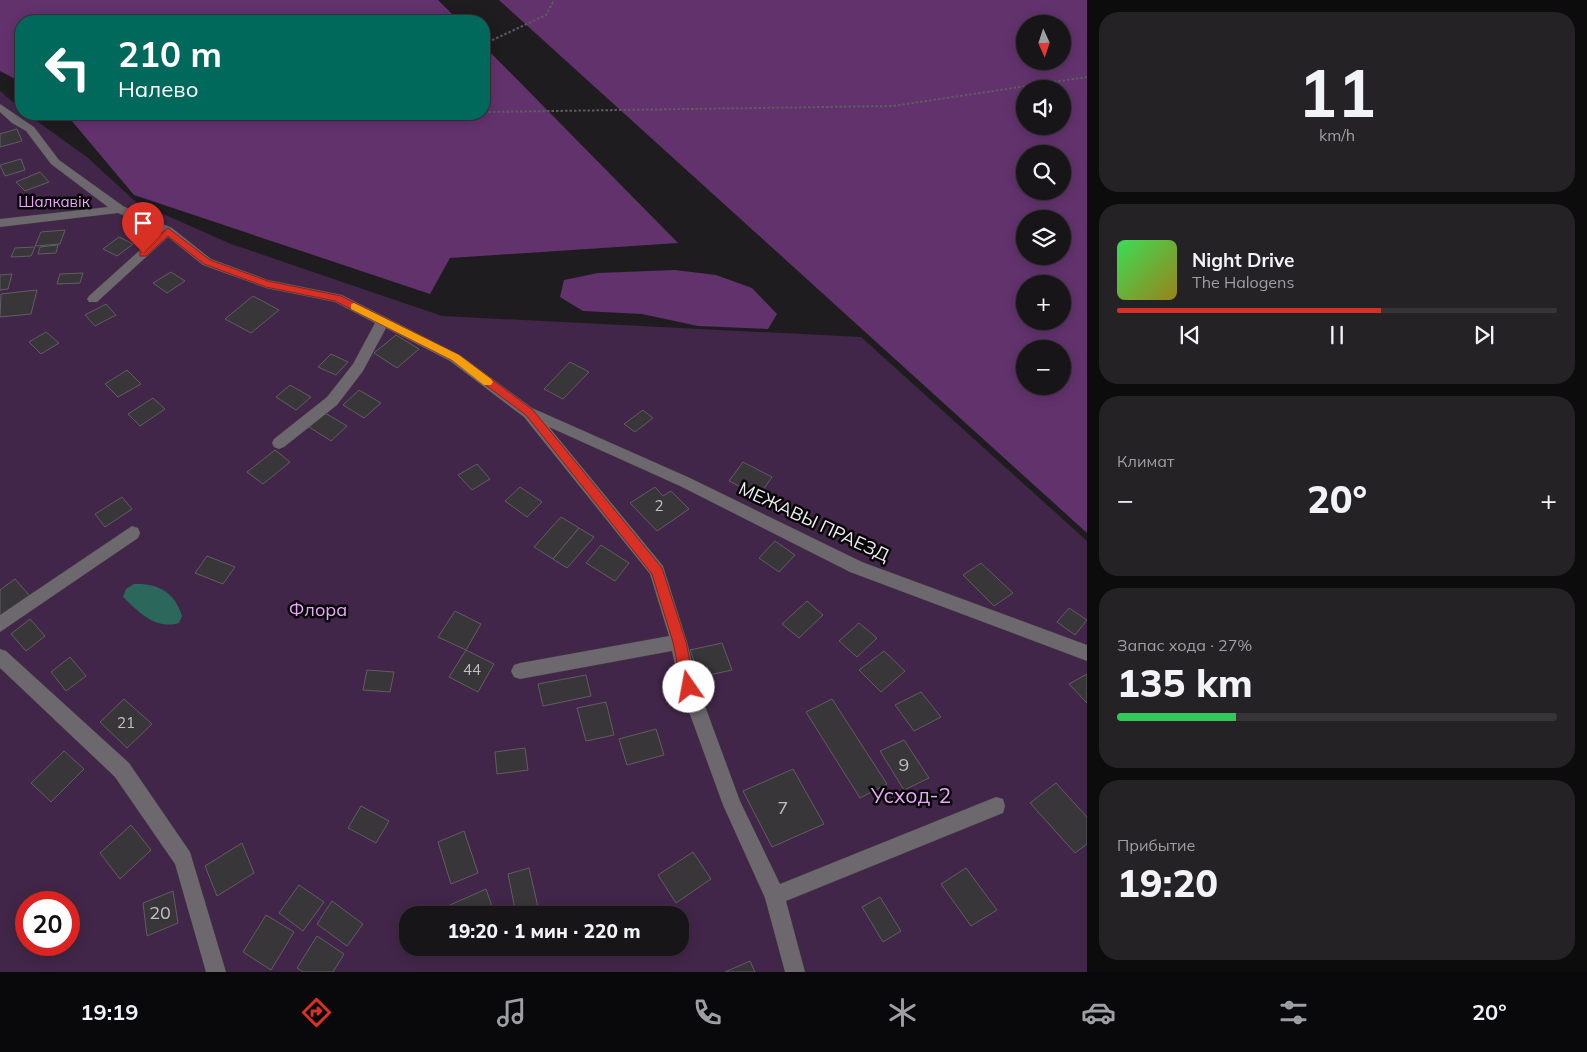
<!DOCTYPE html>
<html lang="ru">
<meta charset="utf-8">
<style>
:root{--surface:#171518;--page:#242225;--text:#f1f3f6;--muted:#9e9fa2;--line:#363437;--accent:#d93025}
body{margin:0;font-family:Mulish,sans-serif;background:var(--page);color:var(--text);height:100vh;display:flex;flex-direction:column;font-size:19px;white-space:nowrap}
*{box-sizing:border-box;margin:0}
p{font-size:16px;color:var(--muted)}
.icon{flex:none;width:28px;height:28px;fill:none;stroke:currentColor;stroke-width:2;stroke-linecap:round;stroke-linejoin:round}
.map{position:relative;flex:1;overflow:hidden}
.side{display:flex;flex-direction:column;gap:12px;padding:12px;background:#0d0c0d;width:500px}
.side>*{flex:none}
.banner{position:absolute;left:15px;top:15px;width:475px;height:105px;border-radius:20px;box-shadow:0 2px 12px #0003,0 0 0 1px var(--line);background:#00695c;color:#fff;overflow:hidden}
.needle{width:32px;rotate:177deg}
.fabs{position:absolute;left:1016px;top:15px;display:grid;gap:10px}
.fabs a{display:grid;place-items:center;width:55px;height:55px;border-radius:50%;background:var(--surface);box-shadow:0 2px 12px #0003,0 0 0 1px var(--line);font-size:25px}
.speed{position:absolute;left:15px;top:891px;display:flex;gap:10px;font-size:25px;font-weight:700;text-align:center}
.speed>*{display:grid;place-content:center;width:65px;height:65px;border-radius:50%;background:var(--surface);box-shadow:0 2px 12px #0003,0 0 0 1px var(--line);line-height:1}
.speed .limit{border:8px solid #d22;background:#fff;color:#111}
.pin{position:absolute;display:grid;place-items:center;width:42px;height:42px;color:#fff;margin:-51px -21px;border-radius:50% 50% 50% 0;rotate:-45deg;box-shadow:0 0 5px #0007}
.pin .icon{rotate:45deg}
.me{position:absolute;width:55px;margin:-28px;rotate:348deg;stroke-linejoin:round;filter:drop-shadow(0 0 4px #0008)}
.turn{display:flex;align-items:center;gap:18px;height:105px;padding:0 20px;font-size:22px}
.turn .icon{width:65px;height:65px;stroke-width:2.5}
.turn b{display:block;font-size:35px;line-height:42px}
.big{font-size:38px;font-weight:800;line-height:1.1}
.side .tile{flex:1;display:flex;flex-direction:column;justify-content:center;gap:8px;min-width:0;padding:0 18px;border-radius:20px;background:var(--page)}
.side .dial{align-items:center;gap:0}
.dial b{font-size:65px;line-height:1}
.song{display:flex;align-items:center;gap:15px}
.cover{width:60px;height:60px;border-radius:8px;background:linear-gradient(135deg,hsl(130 70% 55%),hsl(50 70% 35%))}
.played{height:5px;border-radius:2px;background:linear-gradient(90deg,var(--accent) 60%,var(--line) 60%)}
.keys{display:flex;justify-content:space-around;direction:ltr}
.heat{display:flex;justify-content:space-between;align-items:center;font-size:28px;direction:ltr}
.charge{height:8px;border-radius:4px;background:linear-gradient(90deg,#34c759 27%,var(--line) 0)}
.trip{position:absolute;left:399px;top:906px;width:290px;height:50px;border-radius:20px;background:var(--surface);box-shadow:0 2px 12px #0003,0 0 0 1px var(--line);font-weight:800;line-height:50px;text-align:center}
.tab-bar{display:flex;height:80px;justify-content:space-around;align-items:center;background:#09080a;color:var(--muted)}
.tab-bar .icon{width:35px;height:35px}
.tab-bar .active{color:var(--accent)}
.tab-bar b{font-size:22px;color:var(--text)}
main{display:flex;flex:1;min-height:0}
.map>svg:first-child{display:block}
.green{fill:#422649;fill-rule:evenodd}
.forest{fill:#62326d;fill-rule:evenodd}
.water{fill:#2b675b}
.building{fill:#39363a;stroke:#615d62}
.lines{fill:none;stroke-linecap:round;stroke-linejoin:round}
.lane-casing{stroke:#3c393c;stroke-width:1}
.path{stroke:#5f5c60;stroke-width:2;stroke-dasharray:2.5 2;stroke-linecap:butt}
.lane{fill:#6c686d;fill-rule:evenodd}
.route{fill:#d93025;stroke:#8d1f18}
.slow{fill:#f59e0b}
.labels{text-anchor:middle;stroke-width:5;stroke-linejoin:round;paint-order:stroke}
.far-park-label{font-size:15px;fill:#eba5fc;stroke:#080708}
.number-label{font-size:15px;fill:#c2bfc2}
.street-label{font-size:18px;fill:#efedf0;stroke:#080708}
.park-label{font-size:18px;fill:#eba5fc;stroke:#080708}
.near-number-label{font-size:18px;fill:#c2bfc2}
.near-park-label{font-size:21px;fill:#eba5fc;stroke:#080708}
</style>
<main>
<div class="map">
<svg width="1087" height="972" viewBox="0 0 1087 972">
<rect width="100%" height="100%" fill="#1f1c20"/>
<path class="green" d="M0 91 21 109V114H27L88 158 136 202 231 244 442 316 861 337 1087 541V972H0ZM26 902H69V945H26ZM408 915H680V948H408Z"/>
<g class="forest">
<path d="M0 0H438L459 21H21V82L0 71Z"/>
<path d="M499 0H1087V533ZM1025 24H1062V61H1025ZM1025 89H1062V126H1025ZM1025 154H1062V191H1025ZM1025 219H1062V256H1025ZM1025 284H1062V321H1025ZM1025 349H1062V386H1025Z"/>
<path d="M484 46 678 243 450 258 430 294 134 195 66 114H484Z"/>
<path d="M675 270 716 275 752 288 777 314 768 329 698 326 642 314 583 311 560 297 564 280 598 273Z"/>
</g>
<path class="water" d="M134 584C158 583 175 592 182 616L179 623C155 630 139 612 123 597L126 589Z"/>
<g class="building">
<path d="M17 129 22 141 0 147V134Z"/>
<path d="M21 159 25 170 5 176 0 165Z"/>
<path d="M40 172 49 182 25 191 16 182Z"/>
<path d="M65 230 60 244 35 246 41 232Z"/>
<path d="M119 237 133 244 117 256 103 249Z"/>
<path d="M58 245 56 253 38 254 40 247Z"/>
<path d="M35 247 31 256 11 257 15 248Z"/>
<path d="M171 272 185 281 167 293 153 283Z"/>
<path d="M83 273 80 283 57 284 60 274Z"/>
<path d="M12 274 8 289 0 290V275Z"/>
<path d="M37 290 31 314 0 317 1 294Z"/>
<path d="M253 296 279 310 251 333 225 319Z"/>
<path d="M106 304 116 315 95 326 85 315Z"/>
<path d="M46 332 59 343 41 354 29 342Z"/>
<path d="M396 335 419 349 397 368 374 353Z"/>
<path d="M331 354 348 362 336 375 318 367Z"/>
<path d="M570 362 589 372 563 399 544 389Z"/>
<path d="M127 370 141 384 118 397 105 384Z"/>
<path d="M290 385 311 397 296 410 276 397Z"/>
<path d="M359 390 381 403 364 418 343 405Z"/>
<path d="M153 398 165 409 140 426 128 414Z"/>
<path d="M643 410 653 418 635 432 624 424Z"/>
<path d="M325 413 347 426 331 441 309 427Z"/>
<path d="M275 450 290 462 263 484 247 472Z"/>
<path d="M743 462 772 477 759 496 729 481Z"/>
<path d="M477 464 490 479 472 490 458 475Z"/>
<path d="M520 487 542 502 527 517 505 501Z"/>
<path d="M655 487 663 496 671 491 689 509 657 531 630 503Z"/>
<path d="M122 497 132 509 105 527 95 514Z"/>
<path d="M561 517 579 528 553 559 534 547Z"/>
<path d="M579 528 594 537 567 568 553 559Z"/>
<path d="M775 541 795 555 779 572 759 558Z"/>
<path d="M601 545 629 563 615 581 586 563Z"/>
<path d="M207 556 235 567 223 584 195 573Z"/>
<path d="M981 563 1013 593 994 606 963 575Z"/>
<path d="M15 579 29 595 0 617V590Z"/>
<path d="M807 601 823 615 799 638 782 624Z"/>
<path d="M1069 608 1087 620 1075 635 1057 622Z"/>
<path d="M455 611 481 624 466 650 438 637Z"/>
<path d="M30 619 45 636 26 651 11 634Z"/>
<path d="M859 623 877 638 857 657 839 641Z"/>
<path d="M722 643 732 670 700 677 690 650Z"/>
<path d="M466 650 494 664 478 692 449 677Z"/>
<path d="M884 651 905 671 881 692 859 670Z"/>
<path d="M70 657 86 676 66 691 51 672Z"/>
<path d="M367 670 394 672 390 692 363 690Z"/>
<path d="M1087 674V703L1069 684Z"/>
<path d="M586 675 591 696 543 706 538 684Z"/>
<path d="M921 692 941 717 914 731 895 705Z"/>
<path d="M124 699 152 724 127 748 100 722Z"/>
<path d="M832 699 887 784 860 798 806 712Z"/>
<path d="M606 702 614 735 586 741 577 708Z"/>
<path d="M656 729 664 755 627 765 619 739Z"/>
<path d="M904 740 929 778 904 790 880 751Z"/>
<path d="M525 748 528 770 497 774 495 752Z"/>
<path d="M64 751 84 769 51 802 31 783Z"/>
<path d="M793 769 824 824 772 847 743 791Z"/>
<path d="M1056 783 1087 817V844L1075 853 1030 803Z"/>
<path d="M361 806 389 821 376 843 348 828Z"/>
<path d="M131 825 151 850 120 879 100 853Z"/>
<path d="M464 831 478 873 451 884 438 842Z"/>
<path d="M242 843 254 873 217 896 205 866Z"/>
<path d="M693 852 711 879 676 903 658 875Z"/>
<path d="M529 868 538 907 516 914 508 874Z"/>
<path d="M966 868 997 910 971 926 941 884Z"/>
<path d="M299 885 324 902 303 931 279 913Z"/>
<path d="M486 889 495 915H453L450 905Z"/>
<path d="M173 891 178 923 147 936 143 903Z"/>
<path d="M880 897 901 931 883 942 862 907Z"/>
<path d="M332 901 363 924 347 946 317 924Z"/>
<path d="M266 915 294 932 271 970 243 952Z"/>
<path d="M317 936 344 954 333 972H303L297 968Z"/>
<path d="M750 961 755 972H725Z"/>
</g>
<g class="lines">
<defs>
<g id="lane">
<path d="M0 104 34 127 59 160 123 206 172 228 211 259 268 280 342 295 460 355 532 408 690 478 862 562 1087 645V661L850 572 680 486 549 427 663 566 687 642 698 687 740 801 780 884 996 797 1003 799 1005 806 1003 813 786 901 805 972H785L765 898 723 805 680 687 672 651 520 679 514 677 511 671 514 665 520 663 669 636 650 574 524 417 450 361 386 328 363 371 337 405 284 447 279 449 274 447 272 443 274 439 327 397 353 364 375 323 335 302 266 288 203 265 168 237 97 302H89L87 299 89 296 160 232 118 213 0 227V219L108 207 51 164 26 131 12 123 0 112Z"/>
<path d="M132 526 138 528 140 533 138 538 0 632V615Z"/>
<path d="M0 649 6 651 129 763 190 852 226 972H206L175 864 115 777 0 668Z"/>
</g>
</defs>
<use href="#lane" class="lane-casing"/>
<g class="path">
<path d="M484 44 546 15 554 0"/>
<path d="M484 112 893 106 1087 77"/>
<path d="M226 114H298"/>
<path d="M296 115 375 114"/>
<path d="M44 117 118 114"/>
</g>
<use href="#lane" class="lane"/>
</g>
<path class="route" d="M168 228 210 260 268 281 341 296 459 355 533 410 662 568 686 642 695 687 694 691 689 693 684 691 682 687 673 642 652 574 526 415 452 360 335 301 266 287 204 264 168 236 146 256H140V251Z"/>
<path class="slow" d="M354 303 459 355 491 379 493 382 491 385H484L452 360 351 309V304Z"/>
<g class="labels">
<g class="far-park-label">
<text x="54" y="207">Шалкавік</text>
</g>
<g class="number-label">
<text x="659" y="511">2</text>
<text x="472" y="675">44</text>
<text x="126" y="728">21</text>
</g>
<g class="street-label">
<text transform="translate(814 522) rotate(25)" y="6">МЕЖАВЫ ПРАЕЗД</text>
</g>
<g class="park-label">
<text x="318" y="616">Флора</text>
</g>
<g class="near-number-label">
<text x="904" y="771">9</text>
<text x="783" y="814">7</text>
<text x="160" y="919">20</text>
</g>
<g class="near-park-label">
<text x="911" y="803">Усход-2</text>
</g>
</g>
</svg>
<div class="fabs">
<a><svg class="needle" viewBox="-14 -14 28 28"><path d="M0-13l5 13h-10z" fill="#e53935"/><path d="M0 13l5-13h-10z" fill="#9e9fa2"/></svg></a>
<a><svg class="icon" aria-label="sound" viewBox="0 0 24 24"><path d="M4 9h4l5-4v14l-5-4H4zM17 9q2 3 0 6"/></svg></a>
<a><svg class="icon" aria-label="search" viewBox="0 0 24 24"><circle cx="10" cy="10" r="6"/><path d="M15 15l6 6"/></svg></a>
<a><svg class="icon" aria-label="layers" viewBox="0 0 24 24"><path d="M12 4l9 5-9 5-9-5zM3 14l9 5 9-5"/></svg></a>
<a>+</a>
<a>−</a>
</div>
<div class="speed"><div class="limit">20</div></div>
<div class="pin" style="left:143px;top:253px;background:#d93025"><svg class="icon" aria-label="arrive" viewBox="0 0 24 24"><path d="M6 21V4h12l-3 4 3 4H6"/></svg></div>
<svg class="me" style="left:689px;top:687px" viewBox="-20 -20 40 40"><circle r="19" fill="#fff"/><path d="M0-13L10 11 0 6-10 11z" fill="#d93025"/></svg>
<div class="trip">19:20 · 1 мин · 220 m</div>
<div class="banner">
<div class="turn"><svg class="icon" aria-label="left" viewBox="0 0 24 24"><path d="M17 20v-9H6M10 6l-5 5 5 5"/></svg><div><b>210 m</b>Налево</div></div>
</div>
</div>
<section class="side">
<div class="tile dial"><b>11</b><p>km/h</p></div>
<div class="tile">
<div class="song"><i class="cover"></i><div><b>Night Drive</b><p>The Halogens</p></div></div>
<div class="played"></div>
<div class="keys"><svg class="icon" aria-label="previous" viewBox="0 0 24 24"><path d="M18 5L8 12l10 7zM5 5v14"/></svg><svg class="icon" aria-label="pause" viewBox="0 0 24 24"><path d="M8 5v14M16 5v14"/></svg><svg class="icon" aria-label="next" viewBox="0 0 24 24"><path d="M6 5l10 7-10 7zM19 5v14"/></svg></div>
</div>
<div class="tile"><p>Климат</p>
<div class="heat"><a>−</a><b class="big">20°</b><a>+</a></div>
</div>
<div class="tile"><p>Запас хода · 27%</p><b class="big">135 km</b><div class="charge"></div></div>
<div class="tile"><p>Прибытие</p><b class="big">19:20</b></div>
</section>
</main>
<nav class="tab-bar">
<b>19:19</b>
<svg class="icon active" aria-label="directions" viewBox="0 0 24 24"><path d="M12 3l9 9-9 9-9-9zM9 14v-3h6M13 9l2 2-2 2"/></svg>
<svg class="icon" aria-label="music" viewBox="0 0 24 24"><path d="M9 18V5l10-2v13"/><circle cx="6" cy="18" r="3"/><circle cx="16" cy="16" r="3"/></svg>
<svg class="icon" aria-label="phone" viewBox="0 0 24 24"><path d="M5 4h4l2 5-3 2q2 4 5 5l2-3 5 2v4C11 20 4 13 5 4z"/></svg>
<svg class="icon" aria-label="climate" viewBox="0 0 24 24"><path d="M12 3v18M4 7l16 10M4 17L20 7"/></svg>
<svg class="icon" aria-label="car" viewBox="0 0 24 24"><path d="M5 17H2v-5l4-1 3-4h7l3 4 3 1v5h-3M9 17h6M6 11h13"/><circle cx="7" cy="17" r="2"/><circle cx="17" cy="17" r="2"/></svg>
<svg class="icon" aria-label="filters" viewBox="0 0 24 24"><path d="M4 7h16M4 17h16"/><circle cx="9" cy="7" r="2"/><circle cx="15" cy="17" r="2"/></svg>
<b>20°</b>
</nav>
